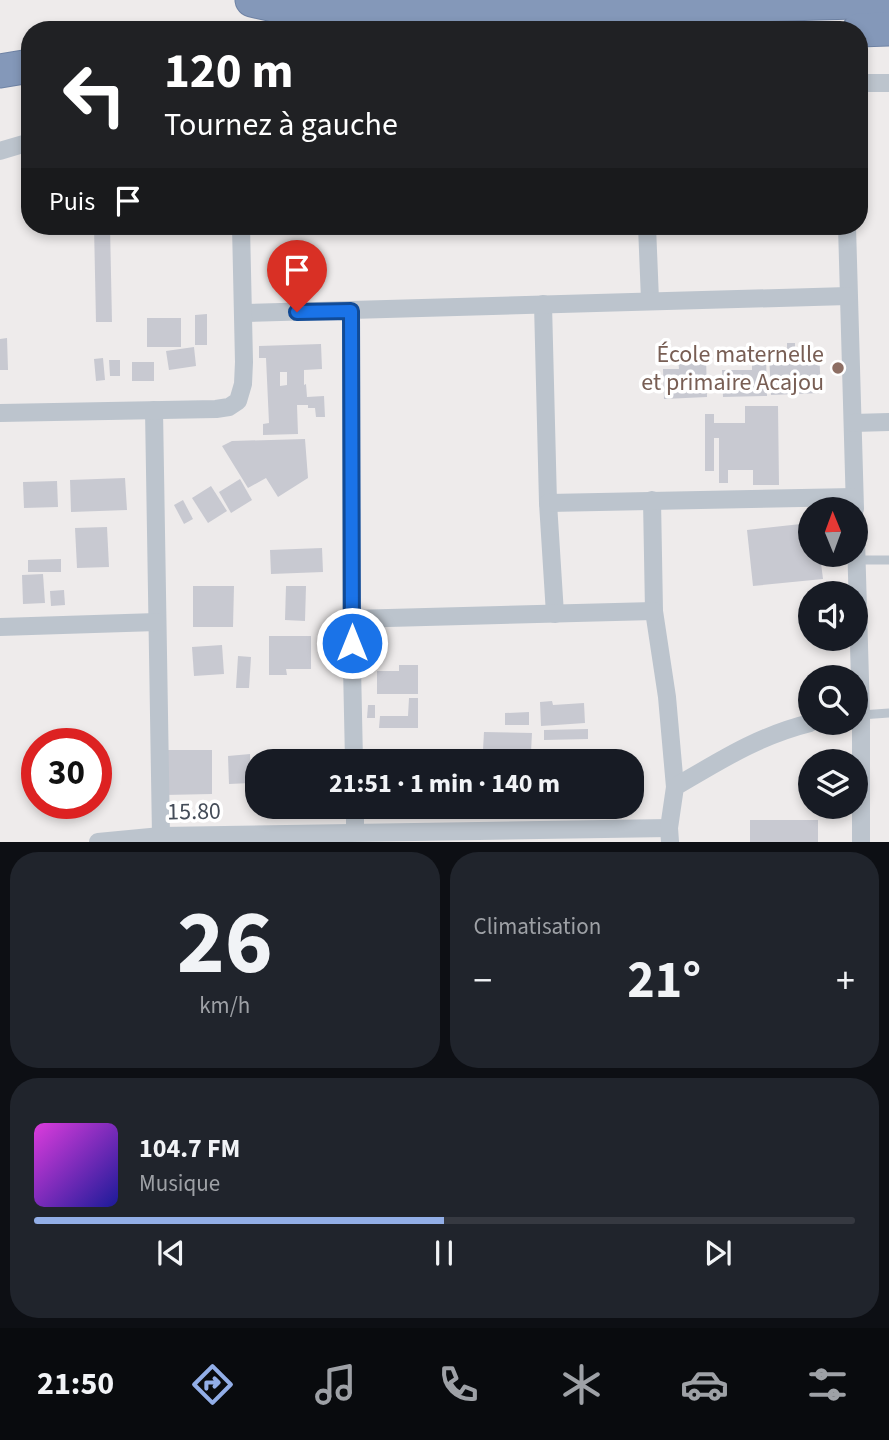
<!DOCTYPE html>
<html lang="fr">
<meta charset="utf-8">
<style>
:root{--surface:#171b24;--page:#20242c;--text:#f1f3f6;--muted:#9ea1a6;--line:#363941;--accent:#92aee7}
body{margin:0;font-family:"Source Sans 3",sans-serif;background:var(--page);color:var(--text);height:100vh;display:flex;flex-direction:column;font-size:26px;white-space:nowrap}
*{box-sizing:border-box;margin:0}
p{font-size:23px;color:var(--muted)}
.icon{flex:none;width:38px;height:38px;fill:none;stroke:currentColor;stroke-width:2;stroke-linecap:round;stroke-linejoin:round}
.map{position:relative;height:842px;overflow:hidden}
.details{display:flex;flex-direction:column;gap:10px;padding:10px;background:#0d0f14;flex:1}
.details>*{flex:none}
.hud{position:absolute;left:21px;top:21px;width:847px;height:214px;border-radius:28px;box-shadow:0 4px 10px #0003;background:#202124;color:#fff;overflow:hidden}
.needle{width:46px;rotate:359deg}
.controls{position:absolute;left:798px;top:497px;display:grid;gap:14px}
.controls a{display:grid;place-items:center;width:70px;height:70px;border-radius:50%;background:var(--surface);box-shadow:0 4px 10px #0003;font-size:35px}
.speed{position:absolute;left:21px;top:728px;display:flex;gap:14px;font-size:35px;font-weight:700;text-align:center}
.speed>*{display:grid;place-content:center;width:91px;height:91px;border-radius:50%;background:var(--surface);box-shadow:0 4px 10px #0003;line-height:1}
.speed .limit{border:10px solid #d22;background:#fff;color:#111}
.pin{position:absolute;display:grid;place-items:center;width:60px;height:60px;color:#fff;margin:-72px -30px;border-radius:50% 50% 50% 0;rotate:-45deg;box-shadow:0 0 7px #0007}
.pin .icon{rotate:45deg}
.me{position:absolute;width:77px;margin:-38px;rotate:0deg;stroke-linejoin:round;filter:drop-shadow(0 0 5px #0008)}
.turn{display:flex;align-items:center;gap:24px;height:147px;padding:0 28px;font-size:32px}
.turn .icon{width:91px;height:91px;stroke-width:2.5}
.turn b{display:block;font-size:49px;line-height:60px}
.then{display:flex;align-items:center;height:66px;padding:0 28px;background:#0003;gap:14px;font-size:26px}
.big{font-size:52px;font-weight:700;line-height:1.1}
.details .card{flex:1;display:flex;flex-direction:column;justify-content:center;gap:10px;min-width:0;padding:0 24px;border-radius:28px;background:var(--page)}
.details .dial{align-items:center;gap:0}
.dial b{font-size:91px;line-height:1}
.song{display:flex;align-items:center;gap:21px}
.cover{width:84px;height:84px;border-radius:10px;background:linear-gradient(135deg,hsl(300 70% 55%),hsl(240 70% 35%))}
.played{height:7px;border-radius:4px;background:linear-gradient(90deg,var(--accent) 50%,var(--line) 50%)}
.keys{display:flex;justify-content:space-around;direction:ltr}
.heat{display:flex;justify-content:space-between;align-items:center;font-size:38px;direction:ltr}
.details .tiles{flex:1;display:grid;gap:10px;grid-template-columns:1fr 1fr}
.card:last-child{grid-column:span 2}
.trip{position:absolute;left:245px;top:749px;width:399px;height:70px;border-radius:28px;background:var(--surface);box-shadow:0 4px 10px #0003;font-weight:700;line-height:70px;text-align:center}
.tabs{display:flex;height:112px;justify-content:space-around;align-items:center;background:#090b0e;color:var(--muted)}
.tabs .icon{width:49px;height:49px}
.tabs .selected{color:var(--accent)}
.tabs b{font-size:32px;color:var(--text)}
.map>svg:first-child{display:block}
.building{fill:#c8c9d1;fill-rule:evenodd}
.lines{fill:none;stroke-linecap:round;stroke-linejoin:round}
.highway-casing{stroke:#6f83a5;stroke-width:35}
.lane{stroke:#bcc4cd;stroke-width:9}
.street{stroke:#bcc4cd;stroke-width:18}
.highway{stroke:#8498b9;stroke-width:33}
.route-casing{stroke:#114b97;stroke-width:18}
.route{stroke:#1a73e8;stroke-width:12}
.education-dot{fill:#8d6e63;stroke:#fff;stroke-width:2.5}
.labels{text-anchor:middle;stroke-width:7;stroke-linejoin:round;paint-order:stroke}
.education-label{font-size:24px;fill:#785e54;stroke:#fff;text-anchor:end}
.street-label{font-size:24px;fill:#444c58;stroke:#fff}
</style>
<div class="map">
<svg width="889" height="842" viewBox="0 0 889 842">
<rect width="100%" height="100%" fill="#eeebeb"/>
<g class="building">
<path d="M94 226H110L112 322H96Z"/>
<path d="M207 314V345H195V315Z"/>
<rect x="147" y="318" width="34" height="29"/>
<path d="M7 338 8 370H0V339Z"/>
<path d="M787 343H795V351L819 350 821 393 771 395 769 354 787 353Z"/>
<path d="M321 344 322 369 304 370V385L306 384 307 397 324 396 325 417H316L315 408H308V405H297L298 434 263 435V424L269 423 266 358H259V346ZM280 372H287V385L280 386Z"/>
<path d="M194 347 196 366 169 370 166 351Z"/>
<path d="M706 355 707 397 664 399 663 369H679L678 356Z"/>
<path d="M752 355H766L767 396 723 397 722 370H752Z"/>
<path d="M103 358 105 380 96 381 94 359Z"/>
<path d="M109 360H120V376H110Z"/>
<rect x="132" y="362" width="22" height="19"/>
<path d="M745 406H778L779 485H753V470H728V483H719V438H714V471H705V414H714V423H745Z"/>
<path d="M305 439 308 478 278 497 266 478 248 488 222 446 232 441Z"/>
<path d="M125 478 127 510 71 512 70 480Z"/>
<path d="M240 479 252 500 231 513 219 492Z"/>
<path d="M57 481 58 507 24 508 23 482Z"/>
<path d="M211 486 227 511 208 523 192 498Z"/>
<path d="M183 500 193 519 184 524 174 505Z"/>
<path d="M810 523V555H820L823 579 753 586 747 530Z"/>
<path d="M107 527 109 567 77 568 75 528Z"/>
<path d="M322 548 323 572 271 574 270 550Z"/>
<path d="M61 559V572H28V560Z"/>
<path d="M43 574 45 603 23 604 22 575Z"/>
<path d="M193 586H234L233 627H193Z"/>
<path d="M286 586H306L305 621 285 620Z"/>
<path d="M64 590 65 605 51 606 50 591Z"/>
<path d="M269 636H311V669H286L287 675H269Z"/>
<path d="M222 645 224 674 194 676 192 647Z"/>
<path d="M238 656 251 657 249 688H236Z"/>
<path d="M399 665H418V694H377V671H399Z"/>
<path d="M409 698H418V728H379L380 716H408Z"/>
<path d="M552 701 553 705 584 703 585 723 541 726 540 702Z"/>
<path d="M368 705H375V718H367Z"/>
<path d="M529 712V725H505V713Z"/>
<path d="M588 729V739L544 740V730Z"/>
<path d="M484 732 532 733 531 752 483 750Z"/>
<path d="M164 750H212V794L164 795Z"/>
<path d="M250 754 251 783 229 784 228 756Z"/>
<path d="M333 757V761H313V758Z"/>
<rect x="268" y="758" width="18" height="3"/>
<rect x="502" y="807" width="30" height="10"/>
<rect x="750" y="820" width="68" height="22"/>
</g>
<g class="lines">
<defs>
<g id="highway">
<path d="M252 0C297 12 344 14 392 16L889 1"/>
<path d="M859 30 889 29"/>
<path d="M0 71 30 66"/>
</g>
</defs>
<use href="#highway" class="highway-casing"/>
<g class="lane">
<path d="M856 560H889"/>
<path d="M861 715 889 713"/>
</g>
<g class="street">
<path d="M859 83H889"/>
<path d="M0 151 30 142"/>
<path d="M647 226 650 300"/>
<path d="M847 226 855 509"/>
<path d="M543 304 548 503 555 614"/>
<path d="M351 311V619L354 761"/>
<path d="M243 313 848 296"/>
<path d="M154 410 161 836"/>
<path d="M0 413 216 409 229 407 238 401 243 384 244 362 241 226"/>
<path d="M853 423 889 422"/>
<path d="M652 500 654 611 667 697 675 787"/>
<path d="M548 503 854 497"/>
<path d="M856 540 861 715V842"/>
<path d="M351 619 654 611"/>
<path d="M0 627 157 622"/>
<path d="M355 807V832"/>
<path d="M98 842 161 836 669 828"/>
<path d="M670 842 669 828 675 787C721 760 758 736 810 723"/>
</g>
<use href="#highway" class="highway"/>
</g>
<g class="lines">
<defs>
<path id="route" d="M297 312 351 311 352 643"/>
</defs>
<use href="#route" class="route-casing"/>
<use href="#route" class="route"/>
</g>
<circle class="education-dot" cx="838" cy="368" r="7"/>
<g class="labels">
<g class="education-label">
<text x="824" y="362">École maternelle<tspan x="824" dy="28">et primaire Acajou</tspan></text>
</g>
<g class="street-label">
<text transform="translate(194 811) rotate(-1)" y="8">15.80</text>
</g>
</g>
</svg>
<div class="controls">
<a><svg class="needle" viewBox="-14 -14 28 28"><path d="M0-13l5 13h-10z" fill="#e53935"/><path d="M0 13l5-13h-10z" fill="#9ea1a6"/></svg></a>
<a><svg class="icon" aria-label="sound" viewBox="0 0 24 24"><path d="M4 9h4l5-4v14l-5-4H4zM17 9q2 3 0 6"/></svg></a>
<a><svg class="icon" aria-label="search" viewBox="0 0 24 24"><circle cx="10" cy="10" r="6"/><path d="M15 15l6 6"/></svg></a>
<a><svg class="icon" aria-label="layers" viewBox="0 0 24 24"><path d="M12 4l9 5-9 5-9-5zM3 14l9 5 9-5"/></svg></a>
</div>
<div class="speed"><div class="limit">30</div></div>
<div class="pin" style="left:297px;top:312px;background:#d93025"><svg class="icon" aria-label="arrive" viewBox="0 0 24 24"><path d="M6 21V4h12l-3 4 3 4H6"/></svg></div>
<svg class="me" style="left:352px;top:643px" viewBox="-20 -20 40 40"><circle r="17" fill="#1a73e8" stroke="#fff" stroke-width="3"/><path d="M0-11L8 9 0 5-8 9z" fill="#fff"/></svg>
<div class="trip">21:51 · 1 min · 140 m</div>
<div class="hud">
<div class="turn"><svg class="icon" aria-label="left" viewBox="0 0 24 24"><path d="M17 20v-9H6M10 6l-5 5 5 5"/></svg><div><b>120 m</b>Tournez à gauche</div></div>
<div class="then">Puis<svg class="icon" aria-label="arrive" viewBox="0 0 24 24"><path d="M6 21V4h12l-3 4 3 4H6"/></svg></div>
</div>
</div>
<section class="details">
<div class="tiles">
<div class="card dial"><b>26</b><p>km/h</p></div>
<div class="card"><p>Climatisation</p>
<div class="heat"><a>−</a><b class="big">21°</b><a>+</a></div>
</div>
<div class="card">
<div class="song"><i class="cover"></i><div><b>104.7 FM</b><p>Musique</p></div></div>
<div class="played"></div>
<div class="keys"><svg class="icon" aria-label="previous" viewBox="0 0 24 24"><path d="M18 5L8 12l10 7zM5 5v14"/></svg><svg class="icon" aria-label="pause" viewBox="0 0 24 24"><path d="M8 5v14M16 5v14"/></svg><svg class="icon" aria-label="next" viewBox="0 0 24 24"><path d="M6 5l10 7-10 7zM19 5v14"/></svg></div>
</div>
</div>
</section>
<nav class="tabs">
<b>21:50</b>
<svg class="icon selected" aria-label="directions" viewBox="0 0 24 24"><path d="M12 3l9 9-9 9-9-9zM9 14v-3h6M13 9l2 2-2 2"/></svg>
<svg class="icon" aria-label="music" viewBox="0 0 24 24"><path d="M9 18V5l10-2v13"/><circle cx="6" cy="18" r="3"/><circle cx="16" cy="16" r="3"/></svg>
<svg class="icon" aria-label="phone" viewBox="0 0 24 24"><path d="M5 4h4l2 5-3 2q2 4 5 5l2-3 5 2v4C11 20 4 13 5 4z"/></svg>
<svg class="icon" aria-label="climate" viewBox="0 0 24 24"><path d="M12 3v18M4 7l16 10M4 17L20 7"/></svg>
<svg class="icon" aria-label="car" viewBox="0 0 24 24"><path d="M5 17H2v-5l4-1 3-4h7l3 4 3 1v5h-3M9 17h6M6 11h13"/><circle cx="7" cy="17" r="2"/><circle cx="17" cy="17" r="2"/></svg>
<svg class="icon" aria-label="filters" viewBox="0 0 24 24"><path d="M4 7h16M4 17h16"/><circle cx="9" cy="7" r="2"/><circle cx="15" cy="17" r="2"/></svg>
</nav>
